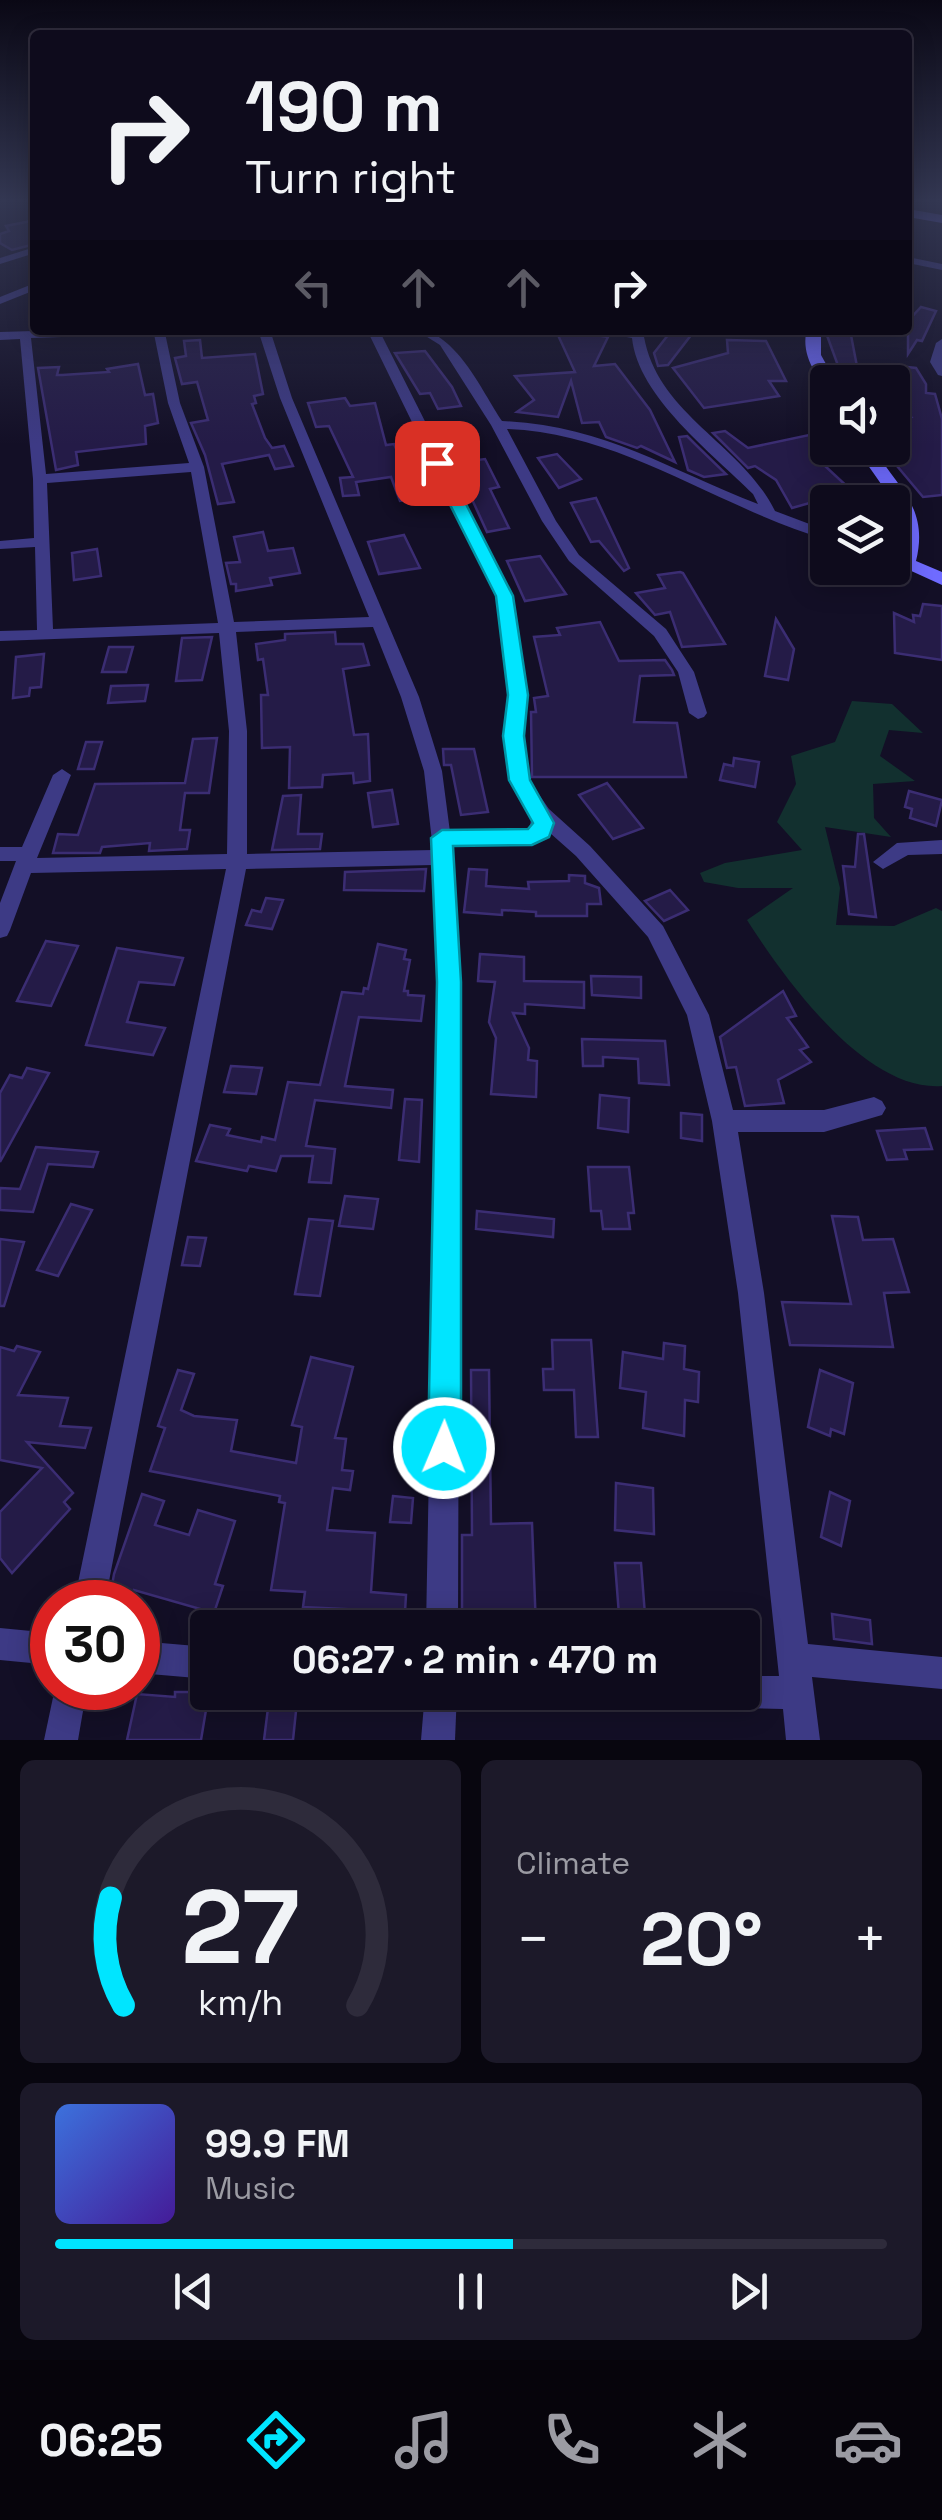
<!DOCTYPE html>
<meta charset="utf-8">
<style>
:root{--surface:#0e0b1c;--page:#1c1929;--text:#f1f3f6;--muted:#9b9ba3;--line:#2e2b3b;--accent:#00e5ff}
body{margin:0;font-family:"Space Grotesk",sans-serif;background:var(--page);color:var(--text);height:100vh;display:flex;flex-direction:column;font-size:38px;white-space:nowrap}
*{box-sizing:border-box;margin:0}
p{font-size:32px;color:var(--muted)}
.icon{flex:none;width:55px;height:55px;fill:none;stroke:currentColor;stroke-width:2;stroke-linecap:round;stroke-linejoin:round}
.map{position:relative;height:1740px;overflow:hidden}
.panel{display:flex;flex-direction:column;gap:20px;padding:20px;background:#08060f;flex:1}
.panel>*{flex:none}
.hud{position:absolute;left:30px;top:30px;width:882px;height:305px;border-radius:10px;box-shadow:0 5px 25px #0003,0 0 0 2px var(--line);background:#0e0b1c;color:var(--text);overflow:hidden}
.buttons{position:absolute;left:810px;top:365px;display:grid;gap:20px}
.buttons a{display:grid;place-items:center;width:100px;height:100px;border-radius:10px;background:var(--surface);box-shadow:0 5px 25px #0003,0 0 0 2px var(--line);font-size:50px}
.speed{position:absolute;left:30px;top:1580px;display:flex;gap:20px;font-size:50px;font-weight:700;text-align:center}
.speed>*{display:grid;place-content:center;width:130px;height:130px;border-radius:50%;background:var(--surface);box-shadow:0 5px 25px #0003,0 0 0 2px var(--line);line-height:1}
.speed .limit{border:15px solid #d22;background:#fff;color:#111}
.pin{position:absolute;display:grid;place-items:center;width:85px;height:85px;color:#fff;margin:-42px;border-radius:20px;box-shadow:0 5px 15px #0006}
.me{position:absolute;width:110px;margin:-55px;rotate:1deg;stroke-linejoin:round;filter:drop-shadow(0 0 8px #0008)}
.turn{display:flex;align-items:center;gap:35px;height:210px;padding:0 50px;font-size:45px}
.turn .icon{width:130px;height:130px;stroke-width:2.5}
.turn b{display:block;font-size:70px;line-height:85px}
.lanes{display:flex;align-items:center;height:95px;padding:0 50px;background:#0003;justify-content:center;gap:50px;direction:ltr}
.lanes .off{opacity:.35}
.big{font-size:75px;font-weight:800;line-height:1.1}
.panel .widget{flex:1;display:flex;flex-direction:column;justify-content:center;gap:15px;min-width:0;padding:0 35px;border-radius:15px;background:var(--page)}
.panel .dial{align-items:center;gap:0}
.dial svg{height:260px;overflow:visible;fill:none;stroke:var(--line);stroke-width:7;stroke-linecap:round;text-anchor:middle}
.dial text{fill:var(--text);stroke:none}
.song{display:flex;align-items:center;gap:30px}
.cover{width:120px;height:120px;border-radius:15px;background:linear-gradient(135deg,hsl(220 70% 55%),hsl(260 70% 35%))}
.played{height:10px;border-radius:5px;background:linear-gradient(90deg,var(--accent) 55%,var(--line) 55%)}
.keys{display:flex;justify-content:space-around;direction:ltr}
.heat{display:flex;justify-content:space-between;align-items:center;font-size:55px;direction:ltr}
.panel .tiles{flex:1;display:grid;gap:20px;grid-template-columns:1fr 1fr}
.widget:last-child{grid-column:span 2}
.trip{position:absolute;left:190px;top:1610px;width:570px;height:100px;border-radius:10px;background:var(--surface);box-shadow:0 5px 25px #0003,0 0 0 2px var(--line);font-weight:800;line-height:100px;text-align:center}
.menu{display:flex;height:160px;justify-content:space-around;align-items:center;background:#06040b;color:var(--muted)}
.menu .icon{width:70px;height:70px}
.menu .active{color:var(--accent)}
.menu b{font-size:45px;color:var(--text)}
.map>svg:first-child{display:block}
.green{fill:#12302f}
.building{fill:#241b47;stroke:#3b2d73;stroke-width:2.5}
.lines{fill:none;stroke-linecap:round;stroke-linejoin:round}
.street{fill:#3d3a85;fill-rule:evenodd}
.secondary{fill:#6f6bff;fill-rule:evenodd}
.route{fill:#00e5ff;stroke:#0095a6;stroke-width:2.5}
</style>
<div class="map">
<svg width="942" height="1740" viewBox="0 0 942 1740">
<rect width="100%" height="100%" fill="#130f26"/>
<path class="green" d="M852 701 892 704 923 733 889 730 880 756 915 781 873 784 874 818 891 837 825 827 840 888 836 925 894 926 936 908 942 911V1086C865 1092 784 978 747 920L793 888H738L704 882 700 873 725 863 802 850 777 822 796 784 791 756 835 742Z"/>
<g class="building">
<path d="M31 221 35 244 12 250 0 243V234L9 231 6 226Z"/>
<path d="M921 307 936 311 922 341 917 340 908 354V321Z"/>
<path d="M564 330 608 337 594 366 615 364 650 410 675 462 641 446 637 448 606 437 599 422 582 423 571 381 558 417 517 412 534 400 515 376 575 372 557 333Z"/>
<path d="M672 330H695L668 365 658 366 654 353Z"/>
<path d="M825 330H850L860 382H844Z"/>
<path d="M200 340 202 358 255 354 263 394 254 396 256 403 252 404 265 438 272 448 284 446 293 466 275 469 269 455 222 464 234 502 218 504 205 455 191 423 208 420 197 382 182 384 175 358 186 356 184 341Z"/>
<path d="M727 340 766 341 786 381H769L779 396 704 408 673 368 728 353Z"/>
<path d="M425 351 452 387 461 406 438 409 430 393 420 394 395 353Z"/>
<path d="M138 364 145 395 153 394 158 423 145 426 146 444 76 452 78 465 56 470 38 368 59 367 57 375H62L109 372 107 369Z"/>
<path d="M898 366 916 368 926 384V393L935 394 942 419V495L923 497 892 460V418L911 417 892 395V382H882L874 372 899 373Z"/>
<path d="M345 398 350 406 375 403 386 445 394 444 418 499 400 501 391 477 356 482 359 495 343 496 340 478 353 477 329 426 316 427 308 403Z"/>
<path d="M725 431 748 448 828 431 825 466 852 491 792 508 776 480 755 466 748 468 713 433Z"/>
<path d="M687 436 696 445 726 474 704 477 688 470 679 437Z"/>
<path d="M469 444 478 460 485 459 499 487 490 489 509 528 487 532 465 484H468L448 447Z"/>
<path d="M557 454 581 479 559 488 538 458Z"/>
<path d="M596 498 629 568 624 571 599 541 591 542 571 503Z"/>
<path d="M263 532 268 551 293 548 300 573 270 578 272 585 236 591V584H231L226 563 240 562 234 537Z"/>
<path d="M404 535 420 568 379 574 368 542Z"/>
<path d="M97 549 101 576 74 580 72 553Z"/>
<path d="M540 556 566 594 525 601 507 561Z"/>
<path d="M680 572 683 573 725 644 682 647 670 612 655 615 636 593 665 588 658 575Z"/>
<path d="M923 604 942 606V660L895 653 894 613 914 622 913 615 920 616Z"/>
<path d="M776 619 794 649 788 680 765 676Z"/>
<path d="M600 622 619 661 665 660 672 670 674 675 640 676 634 722 677 723 686 777H532L531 712H536L534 698 548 696 534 637 560 635 557 628Z"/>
<path d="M335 632 336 644H363L369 665 343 669 354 735 368 734 370 781 354 783 353 773 323 775 322 787 289 788 290 747 262 748 261 695H268L263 659 258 660 256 644 285 640V634Z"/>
<path d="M212 637 202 680 176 681 182 638Z"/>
<path d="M109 647H133L126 672H102Z"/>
<path d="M44 654 41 687 30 688 29 696 13 698 16 657Z"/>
<path d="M148 685 145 701 108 703 111 686Z"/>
<path d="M217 738 209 793H185L180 830H190L187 849 149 851 150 843 102 847 100 853H53L58 834 78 835 95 784 185 783 193 739Z"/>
<path d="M86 742H102L94 769H78Z"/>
<path d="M443 749H474L488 812 461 815 451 765H444Z"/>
<path d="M734 758 759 762 755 787 720 780 724 764 733 766Z"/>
<path d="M607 783 643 828 613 839 579 795Z"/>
<path d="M392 790 398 824 373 827 368 793Z"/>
<path d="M909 791 942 800 936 826 910 818 912 809 905 807Z"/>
<path d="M301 795 298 834H322L320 849 272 850 283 796Z"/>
<path d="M858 834H864L876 917 849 914 843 866 855 867Z"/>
<path d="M426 869 424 891 344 890 345 872Z"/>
<path d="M469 869 487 870 486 886 529 889 528 882 569 881V875L585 876V883L599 888 601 904H587V916H536V912L502 910V915L464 912Z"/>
<path d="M670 890 688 910 664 921 645 901Z"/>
<path d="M266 898 283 900 272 929 246 925 252 910 261 912Z"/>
<path d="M46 941 78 946 51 1006 17 1001Z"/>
<path d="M378 944 406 950 404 959 410 960 404 991H408V995L424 996 421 1021 359 1017 345 1086 393 1090 391 1108 315 1100 306 1146 335 1149 331 1183 309 1182 313 1156H281L276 1171 249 1166 247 1171 196 1161 210 1125 230 1129 227 1135 261 1142 262 1137 275 1140 288 1082 320 1085 342 992 363 994 364 988 368 989Z"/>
<path d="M117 948 183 958 174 985 139 982 127 1022 165 1028 153 1055 86 1045Z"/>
<path d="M480 954 524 957V981L584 982V1008L525 1004V1014L513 1013 529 1048 528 1060 537 1061 536 1097 491 1094 496 1038 489 1022 495 982 478 981Z"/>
<path d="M591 976 641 977V998L592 995Z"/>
<path d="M783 991 796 1016 787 1018 808 1047 800 1050 811 1062 778 1080 784 1103 745 1106 736 1067 727 1068 720 1037Z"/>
<path d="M582 1039 665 1041 669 1085 639 1083 638 1059 603 1057V1066H583Z"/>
<path d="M231 1066 262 1068 256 1094 224 1092Z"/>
<path d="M27 1068 49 1073 0 1162V1093L10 1075 22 1078Z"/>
<path d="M600 1095 629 1098 628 1132 598 1128Z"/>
<path d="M405 1099 422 1100 419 1162 399 1160Z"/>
<path d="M681 1113 702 1115V1141L681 1138Z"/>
<path d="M925 1128 932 1149 904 1150 907 1159 887 1160 877 1131Z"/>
<path d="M36 1147 98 1152 93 1167 48 1164 33 1212 0 1210V1188L20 1189Z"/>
<path d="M588 1167H629L634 1213H628L630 1229H603L601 1211H591Z"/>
<path d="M345 1196 378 1199 373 1229 339 1226Z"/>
<path d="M71 1204 92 1210 58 1276 37 1270Z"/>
<path d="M477 1211 554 1219 553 1237 476 1229Z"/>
<path d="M832 1216 858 1217 863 1240 893 1239 909 1292 884 1293 893 1347 790 1345 782 1302 851 1304Z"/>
<path d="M309 1219 333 1221 320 1296 295 1294Z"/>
<path d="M188 1237 206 1238 200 1266 182 1265Z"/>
<path d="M0 1239 24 1242 4 1306H0Z"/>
<path d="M552 1340H591L598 1437H576L574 1390H544L543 1369H553Z"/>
<path d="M664 1343 685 1346 684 1369 699 1372 698 1402 685 1400 684 1436 643 1428 646 1392 620 1388 623 1352 663 1359Z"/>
<path d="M17 1346 40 1352 18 1395 68 1398 60 1426 91 1428 85 1448 27 1442 73 1493 64 1502 70 1509 12 1573 0 1558V1512L42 1468 0 1460V1347L14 1351Z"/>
<path d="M311 1357 353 1367 335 1438 346 1439 342 1470 353 1471 350 1490 333 1488 327 1530 375 1533 371 1592 406 1595 405 1612 303 1607 305 1592 271 1590 285 1503 279 1502 280 1496 150 1471 165 1428 158 1426 178 1370 194 1374 181 1410 194 1416 237 1420 231 1451 296 1463 302 1427 292 1425Z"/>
<path d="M471 1370H489L491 1524 532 1523 536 1628H462V1535H472Z"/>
<path d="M820 1370 853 1383 844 1434 831 1429 830 1436 808 1427Z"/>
<path d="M616 1483 653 1488 654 1534 615 1530Z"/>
<path d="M830 1492 850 1501 841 1546 821 1537Z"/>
<path d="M142 1494 164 1501 155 1525 189 1535 198 1510 235 1521 215 1584 223 1586 214 1613 134 1590 130 1602H109L114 1574Z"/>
<path d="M393 1496 413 1498 411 1523 390 1522Z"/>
<path d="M615 1563H641L646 1628H620Z"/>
<path d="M832 1614 870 1620 872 1644 834 1639Z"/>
<path d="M175 1692H209L201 1740H127L137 1694 175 1697Z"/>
<path d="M270 1692H298L293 1740H264Z"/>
</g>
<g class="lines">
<g class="street">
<path d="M35 247V253L0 264V258Z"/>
<path d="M908 257 942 264V270L908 263Z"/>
<path d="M35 283V290L0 304V297Z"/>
<path d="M68 330H168L165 333 180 403 204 467 234 622 369 617 280 398 258 330H270L292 398 419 697 442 771 450 832 529 830 532 815 511 781 504 736 509 695 497 596 367 330H379L513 596 527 695 522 736 529 780 549 809 590 846 663 926 709 1015 733 1110H824L874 1097 882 1101 886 1108 882 1115 824 1132H738L764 1293 808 1644 942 1657V1689L812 1677 820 1740H786L783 1709 742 1708 730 1704 726 1692H742V1676H779L738 1293 712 1121 687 1015 648 937 576 856 550 833 532 844 452 846 460 983 458 1628H426L438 983 434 865 246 869 105 1602H74L226 869 31 873 10 930 7 936 0 938V903L16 861H0V847H22L53 775 62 769 71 775 37 858 227 854 229 731 219 633 0 641V631L37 630 35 547 0 549V541L34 538 33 479 20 339 0 340V332ZM154 334 168 403 189 463 46 474 31 338ZM191 472 218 623 53 629 47 483ZM373 627 401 697 424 771 433 850 247 854V731L236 632Z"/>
<path d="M416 330C455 330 482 391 502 421 603 425 667 469 758 504L753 494C713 454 638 397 632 338L588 330H643C653 413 742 443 775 511L828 531V540C718 508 623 433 507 429L556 521 579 555 666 629 694 672 707 713 704 717 698 719 689 713 678 672 654 636 569 561 542 521 491 425 440 345Z"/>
<path d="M942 339V376L938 375 930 362 936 343Z"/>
<path d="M942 840V854L908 855 883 869 873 862 897 843Z"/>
<path d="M0 1628 52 1633V1665L0 1660Z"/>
<path d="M138 1641 208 1647V1679L138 1673Z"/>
<path d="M55 1688H87L78 1740H44Z"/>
<path d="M425 1692H457L455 1740H421Z"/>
</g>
<g class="secondary">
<path d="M908 209 942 215V223L908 217Z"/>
<path d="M807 330H821V355L836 382H828V386C812 374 801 349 807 330Z"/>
<path d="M857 448H873C899 489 929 508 916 561L942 572V585L896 564C911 509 883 492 857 448Z"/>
</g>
</g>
<linearGradient id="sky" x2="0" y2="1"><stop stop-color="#0a0815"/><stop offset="0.45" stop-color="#333752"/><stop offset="1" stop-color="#333752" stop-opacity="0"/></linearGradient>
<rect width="942" height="445" fill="url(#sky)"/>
<path class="route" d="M432 460 445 463 513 596 528 695 524 736 530 780 554 823 549 837 532 845 453 846 461 982V1448L456 1460 444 1464 433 1460 428 1448 437 982 431 838 442 830 528 829 533 823 509 780 503 736 508 695 496 596 429 463Z"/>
</svg>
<div class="buttons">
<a><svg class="icon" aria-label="sound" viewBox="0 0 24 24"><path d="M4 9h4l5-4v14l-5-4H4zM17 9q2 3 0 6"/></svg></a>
<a><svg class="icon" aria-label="layers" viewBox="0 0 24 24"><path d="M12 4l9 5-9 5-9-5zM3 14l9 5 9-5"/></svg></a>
</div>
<div class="speed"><div class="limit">30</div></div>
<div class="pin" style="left:437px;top:463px;background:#d93025"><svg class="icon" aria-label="arrive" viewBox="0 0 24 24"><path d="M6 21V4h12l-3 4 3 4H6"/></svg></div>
<svg class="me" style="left:444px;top:1448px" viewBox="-20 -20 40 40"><circle r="17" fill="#00e5ff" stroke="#fff" stroke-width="3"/><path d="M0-11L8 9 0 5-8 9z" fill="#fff"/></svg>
<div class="trip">06:27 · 2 min · 470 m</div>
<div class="hud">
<div class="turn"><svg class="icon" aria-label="right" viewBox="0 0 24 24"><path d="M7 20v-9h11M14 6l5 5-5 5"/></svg><div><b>190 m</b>Turn right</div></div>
<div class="lanes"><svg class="icon off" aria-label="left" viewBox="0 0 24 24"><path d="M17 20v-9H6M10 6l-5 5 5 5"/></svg><svg class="icon off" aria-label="ahead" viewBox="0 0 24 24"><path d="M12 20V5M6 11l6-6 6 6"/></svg><svg class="icon off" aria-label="ahead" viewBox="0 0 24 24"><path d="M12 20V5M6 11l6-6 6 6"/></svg><svg class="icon" aria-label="right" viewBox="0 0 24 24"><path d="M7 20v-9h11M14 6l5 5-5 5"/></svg></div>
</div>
</div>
<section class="panel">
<div class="tiles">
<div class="widget dial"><svg viewBox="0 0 100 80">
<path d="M14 69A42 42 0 1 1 86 69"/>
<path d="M14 69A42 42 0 0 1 10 36" stroke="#00e5ff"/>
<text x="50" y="56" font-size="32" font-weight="700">27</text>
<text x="50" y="72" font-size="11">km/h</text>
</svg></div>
<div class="widget"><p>Climate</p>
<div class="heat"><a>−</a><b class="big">20°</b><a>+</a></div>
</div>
<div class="widget">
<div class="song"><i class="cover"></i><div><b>99.9 FM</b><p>Music</p></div></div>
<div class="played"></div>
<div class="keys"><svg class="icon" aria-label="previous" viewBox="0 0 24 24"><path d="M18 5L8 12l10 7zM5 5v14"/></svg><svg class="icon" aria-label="pause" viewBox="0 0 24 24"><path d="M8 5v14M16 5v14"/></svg><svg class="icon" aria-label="next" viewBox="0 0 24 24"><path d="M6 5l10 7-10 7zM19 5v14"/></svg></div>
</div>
</div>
</section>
<nav class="menu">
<b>06:25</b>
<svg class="icon active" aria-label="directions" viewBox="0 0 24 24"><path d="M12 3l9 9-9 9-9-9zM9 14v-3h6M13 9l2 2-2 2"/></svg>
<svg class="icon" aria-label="music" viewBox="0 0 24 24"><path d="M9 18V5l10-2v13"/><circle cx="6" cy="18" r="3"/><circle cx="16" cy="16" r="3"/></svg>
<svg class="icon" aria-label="phone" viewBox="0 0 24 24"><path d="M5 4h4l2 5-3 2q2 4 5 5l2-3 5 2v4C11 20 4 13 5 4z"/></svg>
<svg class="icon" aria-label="climate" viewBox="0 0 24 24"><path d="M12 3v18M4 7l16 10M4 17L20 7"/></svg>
<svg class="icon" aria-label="car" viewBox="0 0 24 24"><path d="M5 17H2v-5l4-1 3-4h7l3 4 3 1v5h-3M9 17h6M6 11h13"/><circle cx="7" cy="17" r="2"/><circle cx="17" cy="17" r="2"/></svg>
</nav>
